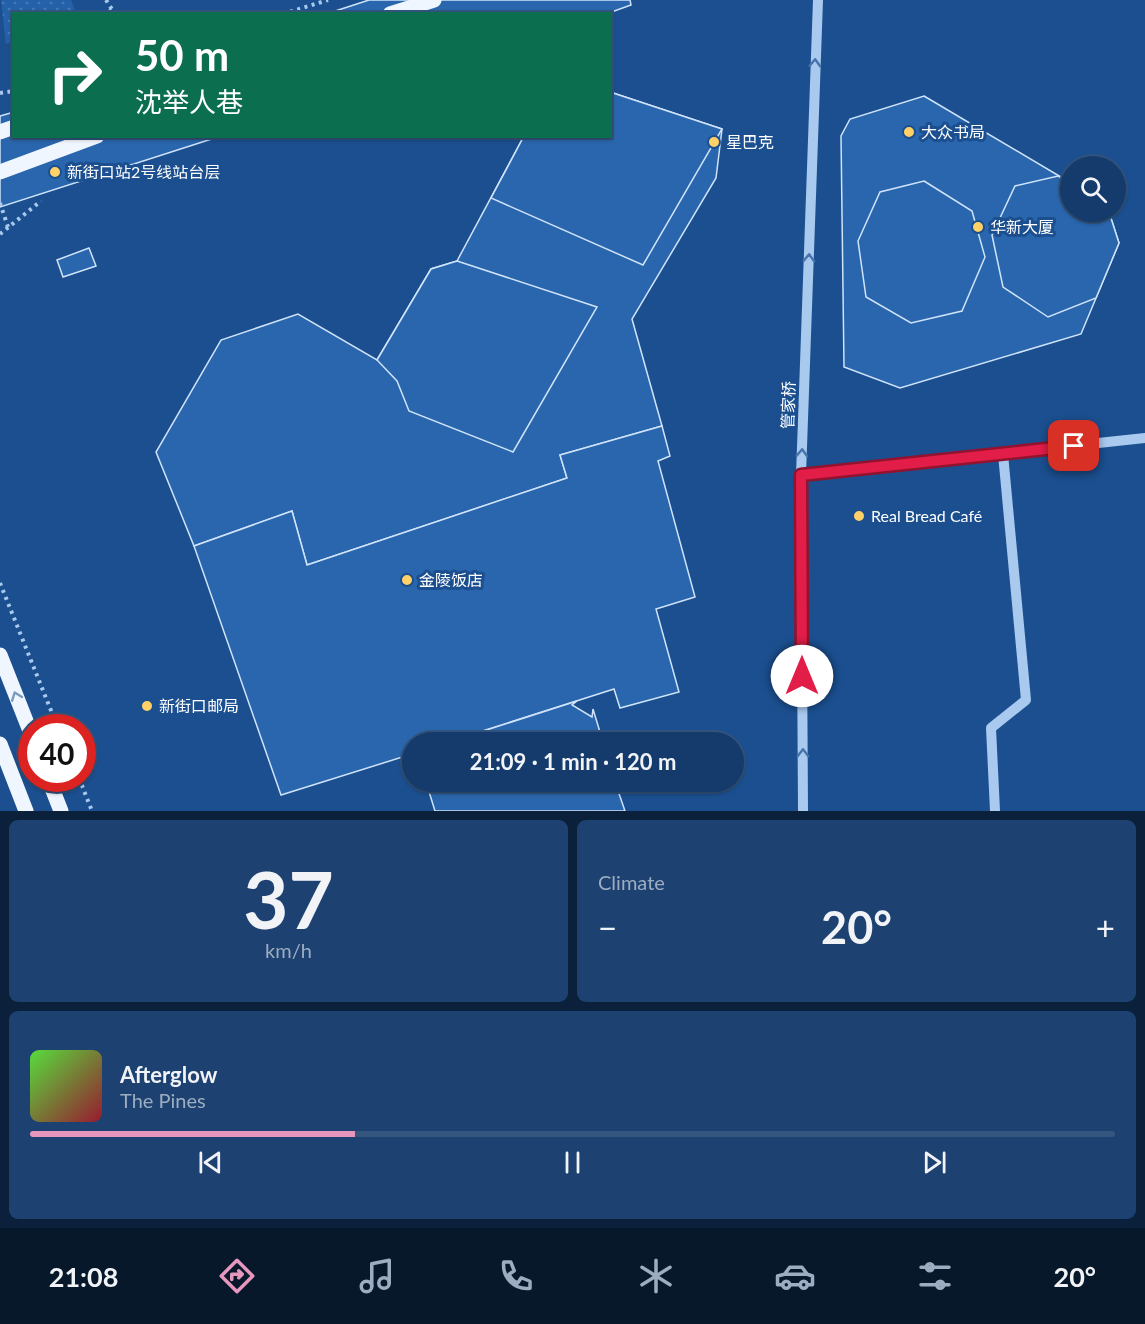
<!DOCTYPE html>
<meta charset="utf-8">
<style>
:root{--surface:#143b6b;--page:#1d4271;--text:#f1f3f6;--muted:#9dadc1;--line:#33557e;--accent:#e797bd}
body{margin:0;font-family:Lato,"Noto Sans SC",sans-serif;background:var(--page);color:var(--text);height:100vh;display:flex;flex-direction:column;font-size:22px;white-space:nowrap}
*{box-sizing:border-box;margin:0}
p{font-size:20px;color:var(--muted)}
.icon{flex:none;width:33px;height:33px;fill:none;stroke:currentColor;stroke-width:2;stroke-linecap:round;stroke-linejoin:round}
.map{position:relative;height:811px;overflow:hidden}
.drawer{display:flex;flex-direction:column;gap:9px;padding:9px;background:#0b203b;flex:1}
.drawer>*{flex:none}
.guide{position:absolute;left:12px;top:12px;width:600px;height:126px;border-radius:0px;box-shadow:0 2px 4px #0004,0 0 0 2px var(--line);background:#0b6e4f;color:#fff;overflow:hidden}
.tools{position:absolute;left:1060px;top:156px;display:grid;gap:12px}
.tools a{display:grid;place-items:center;width:66px;height:66px;border-radius:50%;background:var(--surface);box-shadow:0 2px 4px #0004,0 0 0 2px var(--line);font-size:30px}
.speed{position:absolute;left:18px;top:714px;display:flex;gap:12px;font-size:30px;font-weight:700;text-align:center}
.speed>*{display:grid;place-content:center;width:78px;height:78px;border-radius:50%;background:var(--surface);box-shadow:0 2px 4px #0004,0 0 0 2px var(--line);line-height:1}
.speed .limit{border:9px solid #d22;background:#fff;color:#111}
.pin{position:absolute;display:grid;place-items:center;width:51px;height:51px;color:#fff;margin:-26px;border-radius:12px;box-shadow:0 3px 9px #0006}
.me{position:absolute;width:66px;margin:-33px;rotate:0deg;stroke-linejoin:round;filter:drop-shadow(0 0 4px #0008)}
.turn{display:flex;align-items:center;gap:21px;height:126px;padding:0 24px;font-size:27px}
.turn .icon{width:78px;height:78px;stroke-width:2.5}
.turn b{display:block;font-size:42px;line-height:51px}
.big{font-size:45px;font-weight:700;line-height:1.1}
.drawer .tile{flex:1;display:flex;flex-direction:column;justify-content:center;gap:9px;min-width:0;padding:0 21px;border-radius:9px;background:var(--page)}
.drawer .dial{align-items:center;gap:0}
.dial b{font-size:78px;line-height:1}
.song{display:flex;align-items:center;gap:18px}
.cover{width:72px;height:72px;border-radius:9px;background:linear-gradient(135deg,hsl(110 70% 55%),hsl(350 70% 35%))}
.played{height:6px;border-radius:3px;background:linear-gradient(90deg,var(--accent) 30%,var(--line) 30%)}
.keys{display:flex;justify-content:space-around;direction:ltr}
.heat{display:flex;justify-content:space-between;align-items:center;font-size:33px;direction:ltr}
.drawer .tiles{flex:1;display:grid;gap:9px;grid-template-columns:1fr 1fr}
.tile:last-child{grid-column:span 2}
.trip{position:absolute;left:402px;top:732px;width:342px;height:60px;border-radius:30px;background:var(--surface);box-shadow:0 2px 4px #0004,0 0 0 2px var(--line);font-weight:700;line-height:60px;text-align:center}
.tab-bar{display:flex;height:96px;justify-content:space-around;align-items:center;background:#08182b;color:var(--muted)}
.tab-bar .icon{width:42px;height:42px}
.tab-bar .on{color:var(--accent)}
.tab-bar b{font-size:27px;color:var(--text)}
.map>svg:first-child{display:block}
.grass{fill:url(#grass-dots)}
.building{fill:#2a66ad;stroke:#cfe3fa;stroke-width:1.5}
.lines{fill:none;stroke-linecap:round;stroke-linejoin:round}
.path{stroke:#a9c9ee;stroke-width:4;stroke-dasharray:3 4.5;stroke-linecap:butt}
.minor{stroke:#a9c9ee;stroke-width:10}
.major{stroke:#f0f6ff;stroke-width:15}
.oneway{stroke:#4674ac}
.oneway2{stroke:#7b9ac1}
.route-casing{stroke:#92132f;stroke-width:15}
.route{stroke:#e11d48;stroke-width:10}
.poi-dot{fill:#ffd166;stroke:#1b4f8f;stroke-width:2}
.labels{text-anchor:middle;stroke-width:6;stroke-linejoin:round;paint-order:stroke}
.poi-label{font-size:16px;fill:#fff;stroke:#1b4f8f;text-anchor:start}
.street-label{font-size:16px;fill:#fff;stroke:#1b4f8f}
</style>
<div class="map">
<svg width="1145" height="811" viewBox="0 0 1145 811">
<defs>
<pattern id="grass-dots" width="8" height="8" patternUnits="userSpaceOnUse" patternTransform="scale(1.5)"><rect width="8" height="8" fill="#2461a8"/><path d="M2 2h.1M6 6h.1" fill="none" stroke="#4579b5" stroke-width="1.8" stroke-linecap="round"/></pattern>
</defs>
<rect width="100%" height="100%" fill="#1b4f8f"/>
<path class="grass" d="M1 0H71L76 13 14 14 13 41 6 44Z"/>
<g class="building">
<path d="M369 0H630L631 5 606 14H326Z"/>
<path d="M610 92 722 129 716 178 632 319 662 426 560 455 567 478 307 565 292 511 194 546 156 452 221 340 298 314 377 360 431 269 457 261 524 136H610Z"/>
<path d="M610 92 722 129 643 265 491 198 524 136H610Z"/>
<path d="M924 96 1071 183V212H1109L1119 243 1081 334 900 388 844 367 841 136 850 119Z"/>
<path d="M14 112V136H221L0 207V116Z"/>
<path d="M1058 176 1071 183V212H1109L1119 243 1096 298 1048 317 1003 287 992 235 1015 186Z"/>
<path d="M924 181 972 211 985 257 962 311 911 323 866 297 858 241 880 192Z"/>
<path d="M89 248 96 266 63 277 57 260Z"/>
<path d="M457 261 597 307 513 452 409 411 397 381 377 360 431 269Z"/>
<path d="M662 426 670 456 658 461 695 597 656 609 679 692 620 708 614 689 448 742H412V754L281 795 194 546 292 511 307 565 567 478 560 455Z"/>
<path d="M577 701 572 705 592 717 593 709 603 742H449Z"/>
<path d="M426 782H615L625 811H435Z"/>
</g>
<g class="lines">
<g class="path">
<path d="M106 0 115 14"/>
<path d="M102 14 113 10"/>
<path d="M283 14 328 0"/>
<path d="M0 93 14 91"/>
<path d="M0 203 8 227"/>
<path d="M0 234 41 201"/>
<path d="M0 583 58 728"/>
<path d="M79 778 92 811"/>
</g>
<g class="minor">
<path d="M801 475 1145 438"/>
<path d="M803 811 801 475 818 0"/>
<path d="M995 811 991 728 1026 700 1003 454"/>
</g>
<g class="major">
<path d="M390 14 434 0"/>
<path d="M0 132 14 127"/>
<path d="M0 172 97 136"/>
<path d="M0 655 32 736"/>
<path d="M0 744 26 811"/>
<path d="M48 778 61 811"/>
</g>
</g>
<defs><path id="oneway-chevron" d="M-2-3.5L2.5 0L-2 3.5" fill="none" stroke-width="1.6" stroke-linecap="round" stroke-linejoin="round" transform="scale(1.5)"/></defs>
<g class="oneway">
<use href="#oneway-chevron" transform="translate(815 63) rotate(-88)"/>
<use href="#oneway-chevron" transform="translate(809 258) rotate(-88)"/>
<use href="#oneway-chevron" transform="translate(802 453) rotate(-88)"/>
<use href="#oneway-chevron" transform="translate(803 753) rotate(-90)"/>
</g>
<use class="oneway2" href="#oneway-chevron" transform="translate(16 696) rotate(-111)"/>
<g class="lines">
<defs>
<path id="route" d="M802 676 801 475 1074 446"/>
</defs>
<use href="#route" class="route-casing"/>
<use href="#route" class="route"/>
</g>
<g class="poi-dot">
<circle cx="909" cy="132" r="6"/>
<circle cx="714" cy="142" r="6"/>
<circle cx="55" cy="172" r="6"/>
<circle cx="978" cy="227" r="6"/>
<circle cx="859" cy="516" r="6"/>
<circle cx="407" cy="580" r="6"/>
<circle cx="147" cy="706" r="6"/>
</g>
<g class="labels">
<g class="poi-label">
<text x="921" y="138">大众书局</text>
<text x="726" y="148">星巴克</text>
<text x="67" y="178">新街口站2号线站台层</text>
<text x="990" y="233">华新大厦</text>
<text x="871" y="522">Real Bread Café</text>
<text x="419" y="586">金陵饭店</text>
<text x="159" y="712">新街口邮局</text>
</g>
<g class="street-label">
<text transform="translate(788 405) rotate(-88)" y="6">管家桥</text>
</g>
</g>
</svg>
<div class="tools">
<a><svg class="icon" aria-label="search" viewBox="0 0 24 24"><circle cx="10" cy="10" r="6"/><path d="M15 15l6 6"/></svg></a>
</div>
<div class="speed"><div class="limit">40</div></div>
<div class="pin" style="left:1074px;top:446px;background:#d93025"><svg class="icon" aria-label="arrive" viewBox="0 0 24 24"><path d="M6 21V4h12l-3 4 3 4H6"/></svg></div>
<svg class="me" style="left:802px;top:676px" viewBox="-20 -20 40 40"><circle r="19" fill="#fff"/><path d="M0-13L10 11 0 6-10 11z" fill="#e11d48"/></svg>
<div class="trip">21:09 · 1 min · 120 m</div>
<div class="guide">
<div class="turn"><svg class="icon" aria-label="right" viewBox="0 0 24 24"><path d="M7 20v-9h11M14 6l5 5-5 5"/></svg><div><b>50 m</b>沈举人巷</div></div>
</div>
</div>
<section class="drawer">
<div class="tiles">
<div class="tile dial"><b>37</b><p>km/h</p></div>
<div class="tile"><p>Climate</p>
<div class="heat"><a>−</a><b class="big">20°</b><a>+</a></div>
</div>
<div class="tile">
<div class="song"><i class="cover"></i><div><b>Afterglow</b><p>The Pines</p></div></div>
<div class="played"></div>
<div class="keys"><svg class="icon" aria-label="previous" viewBox="0 0 24 24"><path d="M18 5L8 12l10 7zM5 5v14"/></svg><svg class="icon" aria-label="pause" viewBox="0 0 24 24"><path d="M8 5v14M16 5v14"/></svg><svg class="icon" aria-label="next" viewBox="0 0 24 24"><path d="M6 5l10 7-10 7zM19 5v14"/></svg></div>
</div>
</div>
</section>
<nav class="tab-bar">
<b>21:08</b>
<svg class="icon on" aria-label="directions" viewBox="0 0 24 24"><path d="M12 3l9 9-9 9-9-9zM9 14v-3h6M13 9l2 2-2 2"/></svg>
<svg class="icon" aria-label="music" viewBox="0 0 24 24"><path d="M9 18V5l10-2v13"/><circle cx="6" cy="18" r="3"/><circle cx="16" cy="16" r="3"/></svg>
<svg class="icon" aria-label="phone" viewBox="0 0 24 24"><path d="M5 4h4l2 5-3 2q2 4 5 5l2-3 5 2v4C11 20 4 13 5 4z"/></svg>
<svg class="icon" aria-label="climate" viewBox="0 0 24 24"><path d="M12 3v18M4 7l16 10M4 17L20 7"/></svg>
<svg class="icon" aria-label="car" viewBox="0 0 24 24"><path d="M5 17H2v-5l4-1 3-4h7l3 4 3 1v5h-3M9 17h6M6 11h13"/><circle cx="7" cy="17" r="2"/><circle cx="17" cy="17" r="2"/></svg>
<svg class="icon" aria-label="filters" viewBox="0 0 24 24"><path d="M4 7h16M4 17h16"/><circle cx="9" cy="7" r="2"/><circle cx="15" cy="17" r="2"/></svg>
<b>20°</b>
</nav>
